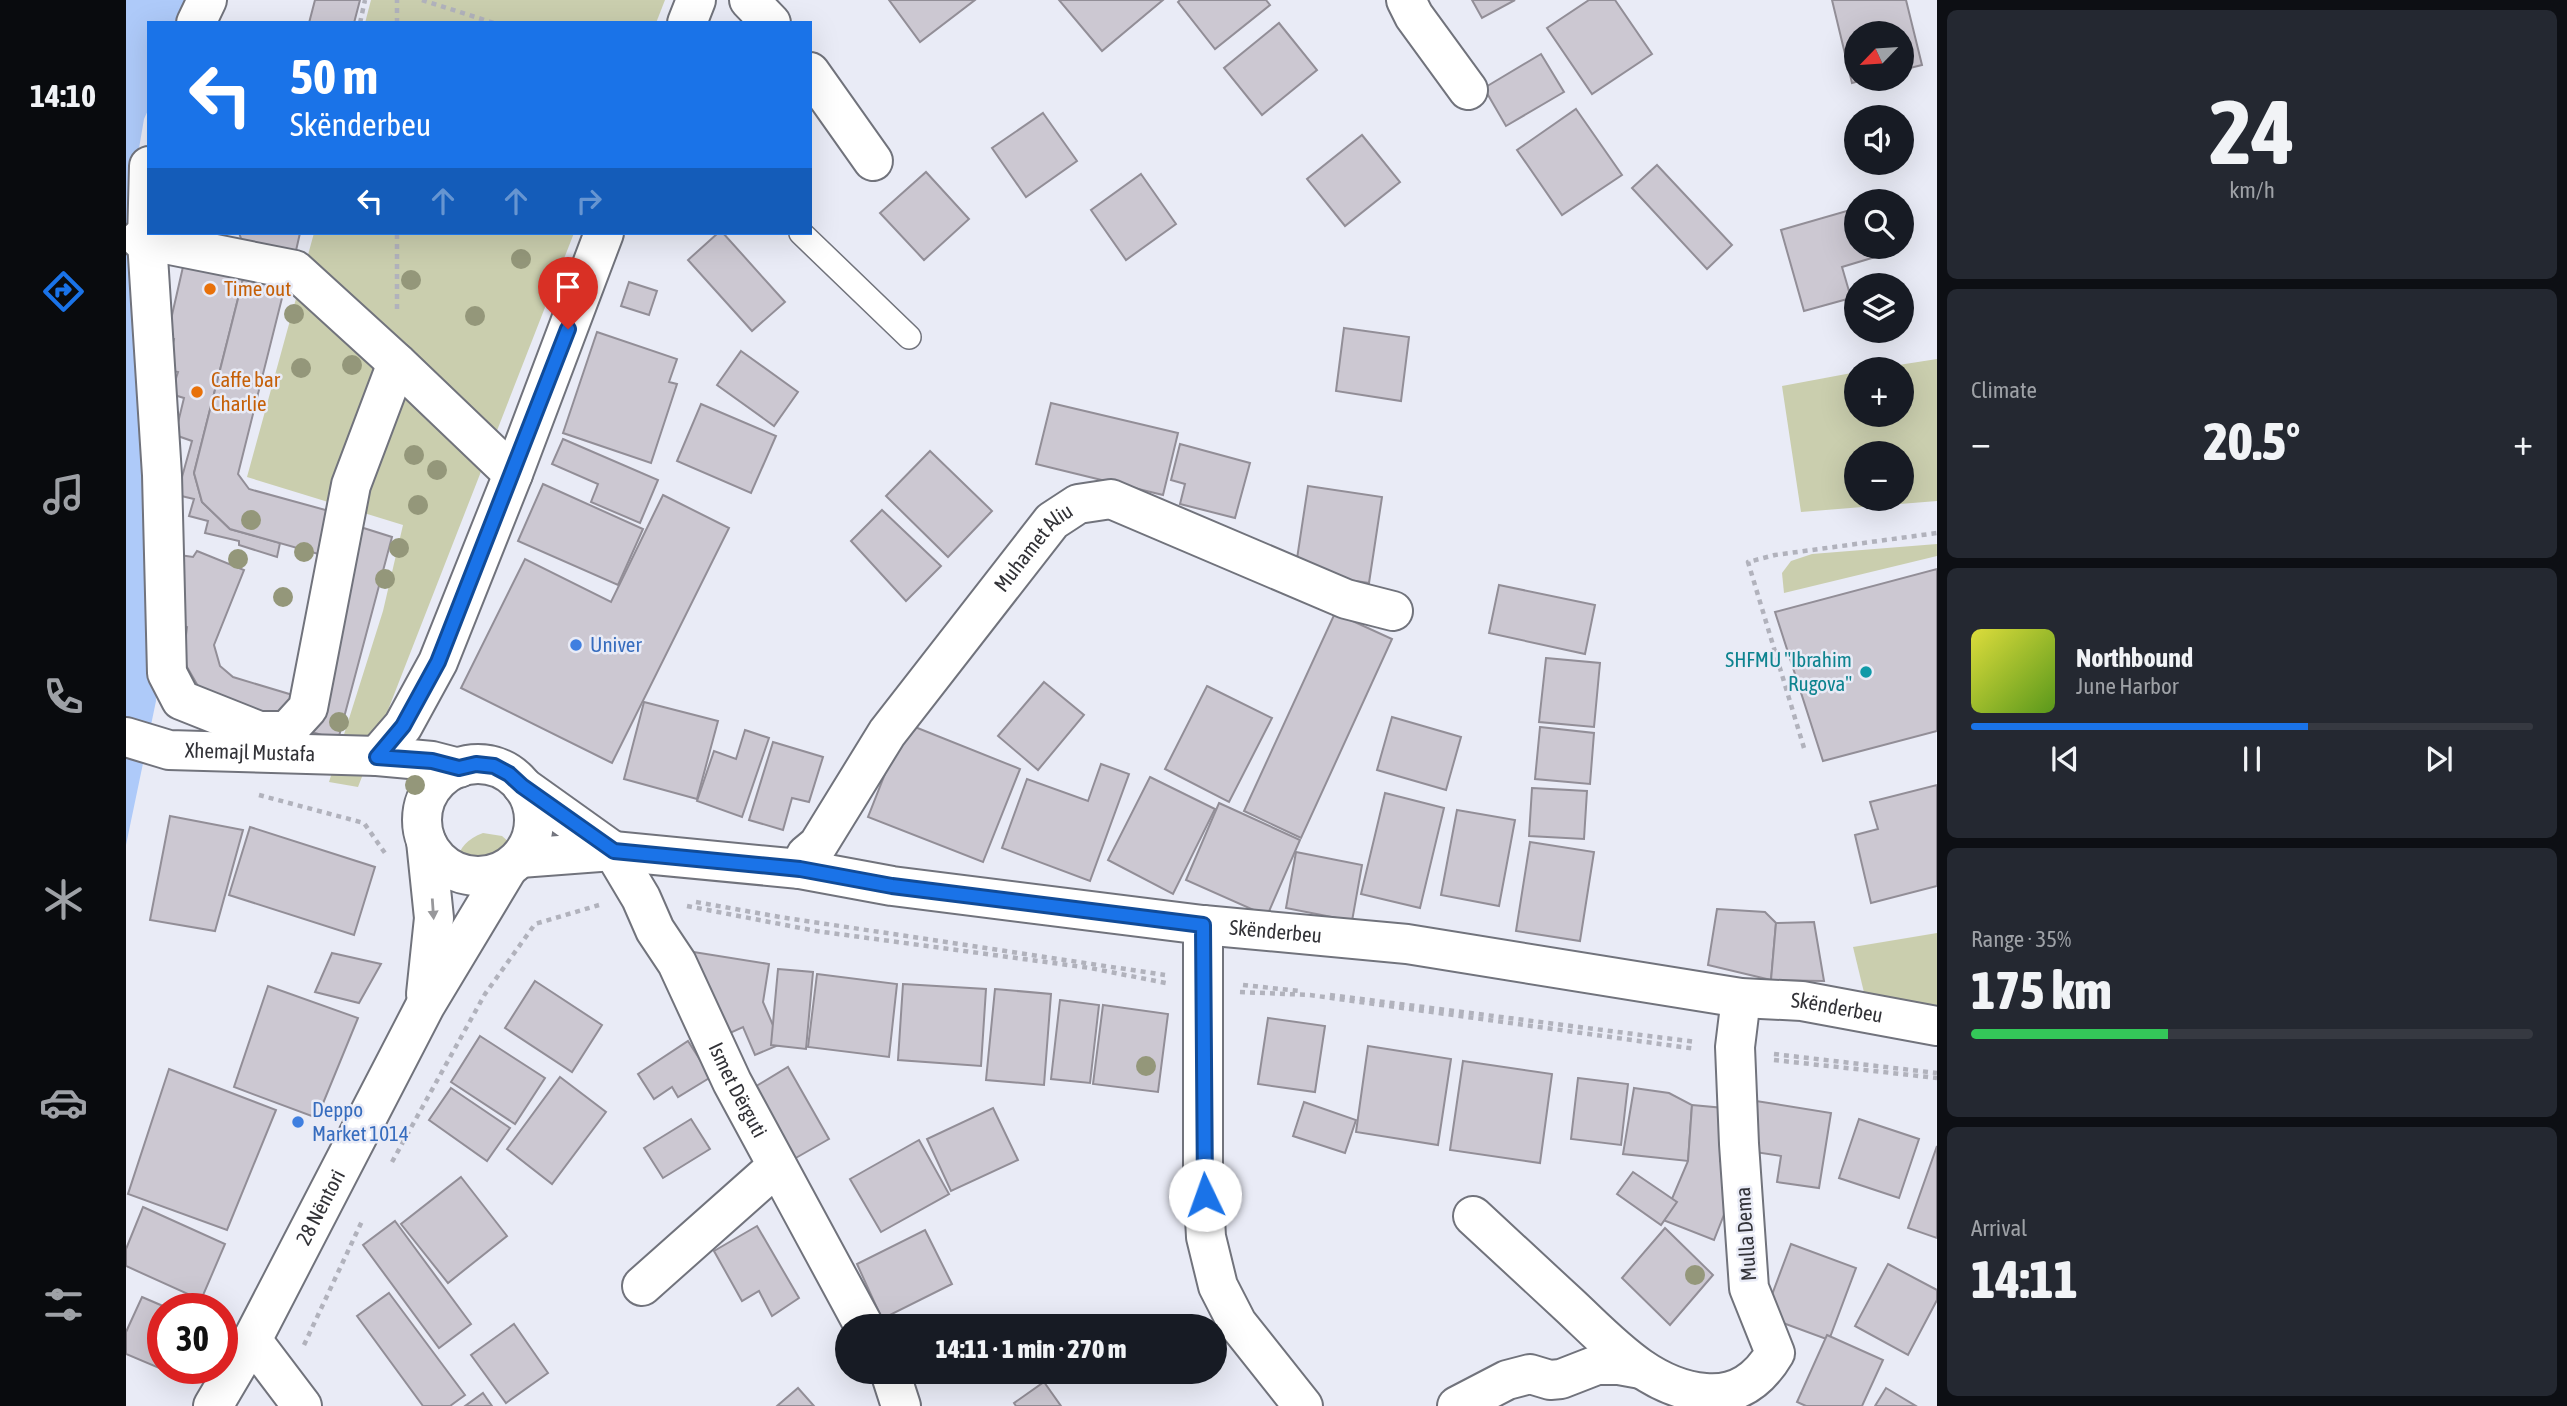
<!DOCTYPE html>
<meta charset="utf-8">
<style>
:root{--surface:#171b24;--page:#242831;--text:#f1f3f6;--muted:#9ea1a6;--line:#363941;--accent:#1a73e8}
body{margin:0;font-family:"Asap Condensed",sans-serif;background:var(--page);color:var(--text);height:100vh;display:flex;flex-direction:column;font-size:26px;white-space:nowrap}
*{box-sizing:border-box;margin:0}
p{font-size:23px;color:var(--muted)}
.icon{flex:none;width:38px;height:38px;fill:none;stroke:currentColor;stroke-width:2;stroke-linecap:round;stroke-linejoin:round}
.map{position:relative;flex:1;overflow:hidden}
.sheet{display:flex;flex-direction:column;gap:10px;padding:10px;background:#0d0f14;width:630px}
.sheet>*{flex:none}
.guide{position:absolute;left:21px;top:21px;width:665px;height:214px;border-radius:0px;box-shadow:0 7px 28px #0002;background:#1a73e8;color:#fff;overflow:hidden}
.needle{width:46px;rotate:245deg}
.controls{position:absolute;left:1718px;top:21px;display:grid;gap:14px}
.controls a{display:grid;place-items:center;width:70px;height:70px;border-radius:50%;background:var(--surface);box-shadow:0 7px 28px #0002;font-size:35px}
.speed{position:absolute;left:21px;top:1293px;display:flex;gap:14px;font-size:35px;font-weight:700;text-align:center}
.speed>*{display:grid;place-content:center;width:91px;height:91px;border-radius:50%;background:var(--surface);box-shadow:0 7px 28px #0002;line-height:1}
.speed .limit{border:10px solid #d22;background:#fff;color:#111}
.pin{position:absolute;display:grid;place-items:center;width:60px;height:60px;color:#fff;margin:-72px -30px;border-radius:50% 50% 50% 0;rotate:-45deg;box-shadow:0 0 7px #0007}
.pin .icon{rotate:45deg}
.me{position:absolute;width:77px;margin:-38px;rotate:357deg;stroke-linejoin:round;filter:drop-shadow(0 0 5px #0008)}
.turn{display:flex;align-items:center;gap:24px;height:147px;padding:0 28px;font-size:32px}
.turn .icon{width:91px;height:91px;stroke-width:2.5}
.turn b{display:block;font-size:49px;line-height:60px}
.lanes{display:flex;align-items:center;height:66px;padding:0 28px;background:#0003;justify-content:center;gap:35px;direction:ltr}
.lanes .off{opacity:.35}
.big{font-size:52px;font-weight:800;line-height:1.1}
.sheet .tile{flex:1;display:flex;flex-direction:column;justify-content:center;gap:10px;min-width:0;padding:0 24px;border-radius:10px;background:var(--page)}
.sheet .dial{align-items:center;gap:0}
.dial b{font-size:91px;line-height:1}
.song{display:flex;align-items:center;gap:21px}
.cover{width:84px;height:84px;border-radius:10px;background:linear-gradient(135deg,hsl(60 70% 55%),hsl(90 70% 35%))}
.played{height:7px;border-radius:4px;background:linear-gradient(90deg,var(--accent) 60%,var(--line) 60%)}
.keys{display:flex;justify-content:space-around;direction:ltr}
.heat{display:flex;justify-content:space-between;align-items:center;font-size:38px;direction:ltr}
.charge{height:10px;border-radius:5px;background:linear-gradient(90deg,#34c759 35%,var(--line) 0)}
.trip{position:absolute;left:709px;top:1314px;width:392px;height:70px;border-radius:35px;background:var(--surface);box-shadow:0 7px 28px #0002;font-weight:800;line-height:70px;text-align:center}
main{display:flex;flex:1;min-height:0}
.tab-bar{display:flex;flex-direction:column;width:126px;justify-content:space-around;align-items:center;background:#090b0e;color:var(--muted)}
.tab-bar .icon{width:49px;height:49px}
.tab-bar .current{color:var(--accent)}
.tab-bar b{font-size:32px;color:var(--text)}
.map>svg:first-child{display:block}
.green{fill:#caceae;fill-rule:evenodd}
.water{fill:#aecaf9}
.building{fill:#ccc8d2;stroke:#928e97;stroke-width:2}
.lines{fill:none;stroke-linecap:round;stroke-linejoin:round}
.lane-casing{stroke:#71737c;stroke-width:26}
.street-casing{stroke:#71737c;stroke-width:42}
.secondary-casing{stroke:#71737c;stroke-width:42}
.path{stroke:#b1b2bc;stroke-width:4.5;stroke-dasharray:5 5;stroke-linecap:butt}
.lane{stroke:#fff;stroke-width:23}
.street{stroke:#fff;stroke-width:38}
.secondary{stroke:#fff;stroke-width:38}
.tree{fill:#94977a}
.oneway{fill:#98989b}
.route-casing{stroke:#114b97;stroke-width:18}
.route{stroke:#1a73e8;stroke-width:12}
.food-dot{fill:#e8710a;stroke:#e9ebf6;stroke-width:2.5}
.shop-dot{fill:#3f7fe0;stroke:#e9ebf6;stroke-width:2.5}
.culture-dot{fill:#0f9aa8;stroke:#e9ebf6;stroke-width:2.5}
.labels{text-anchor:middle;stroke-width:5;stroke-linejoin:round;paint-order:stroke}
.food-label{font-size:21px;fill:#c56008;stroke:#e9ebf6;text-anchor:start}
.street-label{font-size:21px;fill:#323237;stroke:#e9ebf6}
.shop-label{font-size:21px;fill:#366cbe;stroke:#e9ebf6;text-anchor:start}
.culture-label{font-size:21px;fill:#0d838f;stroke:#e9ebf6;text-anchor:end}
</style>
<main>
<nav class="tab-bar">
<b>14:10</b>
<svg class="icon current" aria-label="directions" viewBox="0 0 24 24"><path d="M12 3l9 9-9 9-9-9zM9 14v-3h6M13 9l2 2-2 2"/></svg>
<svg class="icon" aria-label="music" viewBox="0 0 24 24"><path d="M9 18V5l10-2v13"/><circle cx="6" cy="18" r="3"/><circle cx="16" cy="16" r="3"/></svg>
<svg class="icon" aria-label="phone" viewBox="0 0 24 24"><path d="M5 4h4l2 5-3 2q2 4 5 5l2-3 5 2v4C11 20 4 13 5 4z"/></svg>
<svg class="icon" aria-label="climate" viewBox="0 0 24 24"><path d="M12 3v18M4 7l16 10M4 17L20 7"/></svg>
<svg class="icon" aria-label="car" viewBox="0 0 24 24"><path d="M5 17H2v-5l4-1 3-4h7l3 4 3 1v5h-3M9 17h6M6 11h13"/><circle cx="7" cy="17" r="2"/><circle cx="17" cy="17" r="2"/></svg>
<svg class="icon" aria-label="filters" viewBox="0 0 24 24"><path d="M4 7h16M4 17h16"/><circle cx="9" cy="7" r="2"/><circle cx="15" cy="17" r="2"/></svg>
</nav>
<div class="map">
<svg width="1811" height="1406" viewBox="0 0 1811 1406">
<rect width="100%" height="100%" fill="#e9ebf6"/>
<g class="green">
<path d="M245 0H539L530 23H239Z"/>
<path d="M188 233H448L232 787 203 782 257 611 277 525 121 477Z"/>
<path d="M1811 359V501L1675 512 1656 386 1731 372V415H1776V369H1747ZM1776 453V499H1731V453Z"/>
<path d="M1811 544V556L1658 593 1656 573 1665 561 1686 554Z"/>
<path d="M357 833 376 836 384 843 350 891C323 873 326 844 357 833Z"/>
<path d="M1811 933V1016L1742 1009 1727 947Z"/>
</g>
<path class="water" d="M0 0H66L57 23H23V108L18 119 3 207 26 565 30 701 0 845Z"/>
<g class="building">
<path d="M189 0H234L228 23H183Z"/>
<path d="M763 0H849L794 42Z"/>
<path d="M933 0H1037L976 51Z"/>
<path d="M1054 0H1140L1144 5 1089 49 1052 2Z"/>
<path d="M1346 0H1389L1356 18Z"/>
<path d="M1463 0H1489L1526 54 1466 94 1421 28Z"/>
<path d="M1706 0H1780L1796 65 1776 70V33H1731V79H1741L1726 83Z"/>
<path d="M1153 23 1191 70 1136 115 1098 68Z"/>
<path d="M1415 54 1438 92 1380 126 1358 88Z"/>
<path d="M1450 109 1496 175 1436 215 1391 150Z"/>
<path d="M917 113 951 161 900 197 866 148Z"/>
<path d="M1236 135 1274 182 1219 226 1181 179Z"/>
<path d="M1531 165 1606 245 1581 269 1506 188Z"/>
<path d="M800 172 843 219 798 260 754 213Z"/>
<path d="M1015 174 1050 224 1000 260 965 210Z"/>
<path d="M1731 208V247H1757L1759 254 1716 267 1725 298 1678 311 1655 230Z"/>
<path d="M113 233H174L169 255 116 241Z"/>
<path d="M592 233H597L659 302 626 331 562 260Z"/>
<path d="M59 258 119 271 68 473 76 502 104 529 154 543 151 557 113 545V541L79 533 82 521 63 516 68 499 51 495 66 441 49 435 58 398 45 394 52 372 41 370 48 339 41 337Z"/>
<path d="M119 271 160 282 112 474 123 489 214 514 203 557 104 529 76 502 68 473Z"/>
<path d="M503 282 531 291 523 315 495 306Z"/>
<path d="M1218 328 1283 337 1275 401 1210 391Z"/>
<path d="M471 332 551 359 543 382 551 384 525 463 437 433Z"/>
<path d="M615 351 672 392 648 426 591 385Z"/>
<path d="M925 403 1052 433 1037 495 910 464Z"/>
<path d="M575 404 650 436 625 493 551 461Z"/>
<path d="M437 439 532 480 514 523 465 502 472 484 426 464Z"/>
<path d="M1054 444 1124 463 1109 518 1054 504 1059 484 1045 480Z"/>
<path d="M804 451 866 511 822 557 760 496Z"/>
<path d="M417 484 517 529 492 585 392 541Z"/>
<path d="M1182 486 1256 497 1243 583 1169 572Z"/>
<path d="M537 495 603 528 486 763 335 688 399 559 485 602Z"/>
<path d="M756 510 815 566 780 601 725 541Z"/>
<path d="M228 525 266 537 212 740 176 729Z"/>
<path d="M71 551 118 570 88 645 94 666 107 677 170 696 161 728 80 700 57 660 61 627 46 625 53 555 67 557Z"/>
<path d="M1811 569V731L1697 761 1649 612Z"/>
<path d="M1373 585 1469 605 1459 654 1363 633Z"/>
<path d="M1209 613 1266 639 1175 838 1118 811Z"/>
<path d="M1420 658 1474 663 1468 727 1413 722Z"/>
<path d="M918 682 958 715 912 770 872 736Z"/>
<path d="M1081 686 1146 718 1103 802 1039 769Z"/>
<path d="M518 702 592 721 571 799 498 779Z"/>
<path d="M1266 717 1335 737 1320 790 1251 770Z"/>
<path d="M779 723 894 769 857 862 742 817Z"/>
<path d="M1414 727 1468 733 1464 784 1409 779Z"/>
<path d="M619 730 643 738 616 817 571 801 588 751 610 759Z"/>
<path d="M647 742 697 757 683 802 666 798 657 830 623 820Z"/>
<path d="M975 764 1003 774 964 881 876 848 901 779 962 801Z"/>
<path d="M1024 777 1089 809 1047 894 982 860Z"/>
<path d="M1811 785V886L1745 903 1729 835 1752 829 1744 802Z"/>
<path d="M1406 788 1461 791 1458 839 1403 836Z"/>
<path d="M1259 793 1318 808 1294 908 1235 894Z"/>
<path d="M1093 803 1174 840 1141 916 1060 880Z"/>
<path d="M1331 810 1389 820 1373 906 1315 895Z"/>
<path d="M44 816 117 830 89 931 24 920Z"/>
<path d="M124 827 249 867 228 935 103 895Z"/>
<path d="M1404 842 1468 852 1454 941 1390 931Z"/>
<path d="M1170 852 1236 865 1226 921 1160 908Z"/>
<path d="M1591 909 1639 912 1650 923 1645 980 1582 965Z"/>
<path d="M1688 922 1698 981 1645 980 1650 923Z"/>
<path d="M555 950 643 964 637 1002 655 1044 629 1055 617 1027 593 1038Z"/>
<path d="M206 953 255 964 233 1003 189 992Z"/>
<path d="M652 969 687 972 680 1049 645 1045Z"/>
<path d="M691 974 771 984 763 1057 682 1047Z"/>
<path d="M409 981 476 1025 446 1072 379 1028Z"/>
<path d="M777 984 860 989 855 1066 772 1060Z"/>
<path d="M142 986 232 1018 191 1118 108 1087Z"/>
<path d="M869 989 925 994 918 1085 860 1080Z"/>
<path d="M934 1000 973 1005 964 1083 925 1079Z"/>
<path d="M977 1005 1042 1014 1032 1092 967 1084Z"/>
<path d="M1142 1018 1199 1026 1189 1092 1132 1084Z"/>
<path d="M354 1036 419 1078 389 1124 325 1082Z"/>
<path d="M562 1041 585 1077 552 1097 546 1087 528 1099 512 1074Z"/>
<path d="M1242 1046 1325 1059 1312 1145 1230 1132Z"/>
<path d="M1337 1061 1426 1074 1414 1163 1324 1150Z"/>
<path d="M662 1067 703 1139 668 1159 627 1088Z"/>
<path d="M43 1069 150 1110 101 1230 2 1194Z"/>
<path d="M434 1077 480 1112 426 1184 381 1149Z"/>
<path d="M1452 1078 1502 1084 1495 1145 1445 1139Z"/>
<path d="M325 1088 384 1128 361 1161 303 1120Z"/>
<path d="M1508 1088 1543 1093 1566 1105 1562 1161 1497 1154Z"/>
<path d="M1630 1101 1705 1113 1693 1188 1651 1182 1655 1156 1622 1151Z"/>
<path d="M1178 1102 1230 1120 1219 1153 1167 1136Z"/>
<path d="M1566 1105 1598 1108 1594 1161 1612 1179 1588 1240 1537 1220 1562 1161Z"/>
<path d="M867 1108 892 1160 825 1191 801 1139Z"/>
<path d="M565 1119 584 1149 537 1178 518 1148Z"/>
<path d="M1733 1119 1793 1139 1773 1198 1713 1178Z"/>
<path d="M793 1140 823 1194 755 1232 724 1179Z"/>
<path d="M1811 1146V1238L1782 1228Z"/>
<path d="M1507 1172 1551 1202 1535 1225 1491 1194Z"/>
<path d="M335 1177 381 1236 322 1283 275 1224Z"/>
<path d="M17 1207 99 1244 75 1300 0 1266V1249Z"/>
<path d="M269 1221 345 1324 313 1348 237 1245Z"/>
<path d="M631 1226 673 1298 646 1316 633 1291 616 1301 588 1251Z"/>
<path d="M1539 1228 1587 1275 1544 1325 1496 1278Z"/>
<path d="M799 1230 826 1284 756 1319 731 1264Z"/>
<path d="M1665 1244 1730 1268 1703 1340 1638 1316Z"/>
<path d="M1762 1264 1811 1290V1300L1782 1355 1729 1326Z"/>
<path d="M263 1293 339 1395 324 1406H297L231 1316Z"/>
<path d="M16 1297 44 1309H37V1368H47L45 1373 0 1354V1332Z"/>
<path d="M388 1324 422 1373 380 1403 345 1355Z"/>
<path d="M1701 1335 1757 1360 1736 1406H1680L1671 1402Z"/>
<path d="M918 1382 935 1406H890L888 1403Z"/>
<path d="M672 1388 688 1406H651Z"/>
<path d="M1760 1388 1790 1406H1749Z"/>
<path d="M357 1393 366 1406H339Z"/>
</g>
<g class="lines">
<defs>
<path id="lane" d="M675 233 783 337"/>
<g id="street">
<path d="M623 0 645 23"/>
<path d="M1280 0 1288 16 1342 90"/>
<path d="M70 23 81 0"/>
<path d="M684 72 747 161"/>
<path d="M23 166 21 241 36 475 41 673 55 700 133 731H161L182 708 225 485 271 363"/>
<path d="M14 239 169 270 271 363 387 474"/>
<path id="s1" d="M487 851 515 898 529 930 551 963 606 1082 738 1326"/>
<path id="s2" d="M674 869 680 855 692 845 761 733 926 521 952 504 985 499 1220 599 1267 611"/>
<path d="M1077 925V1180L1080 1237 1092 1286 1111 1323 1177 1406"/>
<path d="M1347 1216C1378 1245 1410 1274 1442 1304 1482 1341 1522 1388 1579 1393 1611 1396 1633 1380 1649 1353L1623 1288 1613 1144 1609 1047 1615 998"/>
<path d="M516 1286 651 1166"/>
<path d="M126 1340 176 1406"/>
<path d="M764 1372 775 1406"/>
<path d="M1331 1406 1381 1380 1404 1374 1424 1380 1435 1379 1471 1365H1493L1515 1369"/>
</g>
<g id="secondary">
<path d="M561 23 570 0"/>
<path id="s3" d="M0 737 43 750 251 756 306 761 333 768"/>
<path d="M251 756 277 726 312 662 387 474 478 233"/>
<circle cx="352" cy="820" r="56"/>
<path d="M396 786 487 851"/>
<path id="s4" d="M394 858 487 851 674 869 766 886 1077 925 1281 944 1615 998 1676 1001 1811 1026"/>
<path d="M300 994 308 918 300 841"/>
<path id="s5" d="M87 1406 126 1340 299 1006 382 868"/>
</g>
</defs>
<use href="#lane" class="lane-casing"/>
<use href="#street" class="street-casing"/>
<use href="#secondary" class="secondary-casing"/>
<g class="path">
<path d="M296 0 368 23"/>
<path d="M234 23 239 0"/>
<path d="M271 23V0"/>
<path d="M271 309V233"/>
<path d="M1678 748 1622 562 1649 555 1811 533"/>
<path d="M133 795 238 823 261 856"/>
<path d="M570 902 654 917 1039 975"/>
<path d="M561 906 690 931 964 968 1040 983"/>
<path d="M1117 985 1174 991"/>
<path d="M1114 992 1184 995 1570 1049"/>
<path d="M1204 995 1570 1042"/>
<path d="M1648 1054 1811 1073"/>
<path d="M1648 1060 1811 1078"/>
<path d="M266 1162 359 994 409 924 473 905"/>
<path d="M178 1345 237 1219"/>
</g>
<use href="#lane" class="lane"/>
<use href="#street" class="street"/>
<use href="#secondary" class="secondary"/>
</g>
<g class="tree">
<circle cx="395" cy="259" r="10"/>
<circle cx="285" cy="280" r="10"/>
<circle cx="168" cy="314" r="10"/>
<circle cx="349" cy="316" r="10"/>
<circle cx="226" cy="365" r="10"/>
<circle cx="175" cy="368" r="10"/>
<circle cx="288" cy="455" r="10"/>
<circle cx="311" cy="470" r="10"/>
<circle cx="292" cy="505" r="10"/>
<circle cx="125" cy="520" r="10"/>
<circle cx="273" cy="548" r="10"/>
<circle cx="178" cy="552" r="10"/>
<circle cx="112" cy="559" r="10"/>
<circle cx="259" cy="579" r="10"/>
<circle cx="157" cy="597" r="10"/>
<circle cx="213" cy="722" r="10"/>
<circle cx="289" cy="785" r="10"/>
<circle cx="1020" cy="1066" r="10"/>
<circle cx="1569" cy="1275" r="10"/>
</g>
<defs><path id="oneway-solid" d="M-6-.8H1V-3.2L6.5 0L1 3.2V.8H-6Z" transform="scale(1.75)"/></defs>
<use class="oneway" href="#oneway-solid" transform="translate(307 909) rotate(86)"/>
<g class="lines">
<defs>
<path id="route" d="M442 329 312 662 277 726 251 757 306 761 333 768 350 764 368 766 383 774 396 786 488 851 674 869 766 886 1077 925 1079 1195"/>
</defs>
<use href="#route" class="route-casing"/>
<use href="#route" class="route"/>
</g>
<g class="food-dot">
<circle cx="84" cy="289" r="7"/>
<circle cx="71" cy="392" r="7"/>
</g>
<g class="shop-dot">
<circle cx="450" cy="645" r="7"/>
<circle cx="172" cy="1122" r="7"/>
</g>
<circle class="culture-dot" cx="1740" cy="672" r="7"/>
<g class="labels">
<g class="food-label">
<text x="98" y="296">Time out</text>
<text x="85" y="387">Caffe bar<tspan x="85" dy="24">Charlie</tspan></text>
</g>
<g class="street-label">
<text dy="7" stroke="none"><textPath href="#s2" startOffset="399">Muhamet Aliu</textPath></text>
<text dy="7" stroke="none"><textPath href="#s3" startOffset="126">Xhemajl Mustafa</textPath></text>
<text dy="7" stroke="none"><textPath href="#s4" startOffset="761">Skënderbeu</textPath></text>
<text dy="7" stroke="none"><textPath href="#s4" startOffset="1328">Skënderbeu</textPath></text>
<text dy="7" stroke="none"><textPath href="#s1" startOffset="270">Ismet Dërguti</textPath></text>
<text dy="7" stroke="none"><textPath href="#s5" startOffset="226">28 Nëntori</textPath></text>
<text transform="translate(1620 1234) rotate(-94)" y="7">Mulla Dema</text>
</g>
<g class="shop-label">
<text x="464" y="652">Univer</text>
<text x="186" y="1117">Deppo<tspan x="186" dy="24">Market 1014</tspan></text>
</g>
<g class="culture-label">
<text x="1726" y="667">SHFMU "Ibrahim<tspan x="1726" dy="24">Rugova"</tspan></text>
</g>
</g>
</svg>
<div class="controls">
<a><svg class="needle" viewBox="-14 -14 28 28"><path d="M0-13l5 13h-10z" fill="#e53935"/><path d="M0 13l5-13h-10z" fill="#9ea1a6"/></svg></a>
<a><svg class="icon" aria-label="sound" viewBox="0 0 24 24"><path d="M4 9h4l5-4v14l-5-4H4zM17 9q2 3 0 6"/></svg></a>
<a><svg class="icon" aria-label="search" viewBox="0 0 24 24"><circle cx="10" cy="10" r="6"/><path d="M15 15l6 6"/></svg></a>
<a><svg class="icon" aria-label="layers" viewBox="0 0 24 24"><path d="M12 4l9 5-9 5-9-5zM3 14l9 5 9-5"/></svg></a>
<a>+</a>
<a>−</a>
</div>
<div class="speed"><div class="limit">30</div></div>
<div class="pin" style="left:442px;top:329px;background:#d93025"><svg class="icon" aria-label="arrive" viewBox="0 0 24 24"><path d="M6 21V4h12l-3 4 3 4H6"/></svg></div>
<svg class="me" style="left:1079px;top:1195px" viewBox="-20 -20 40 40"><circle r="19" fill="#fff"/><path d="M0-13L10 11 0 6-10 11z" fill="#1a73e8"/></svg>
<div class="trip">14:11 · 1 min · 270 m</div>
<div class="guide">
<div class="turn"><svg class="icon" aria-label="left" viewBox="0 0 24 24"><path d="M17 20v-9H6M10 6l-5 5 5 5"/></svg><div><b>50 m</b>Skënderbeu</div></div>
<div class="lanes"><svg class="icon" aria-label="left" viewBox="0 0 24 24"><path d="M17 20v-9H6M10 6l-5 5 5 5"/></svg><svg class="icon off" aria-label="ahead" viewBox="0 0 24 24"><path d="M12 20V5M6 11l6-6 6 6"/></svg><svg class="icon off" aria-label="ahead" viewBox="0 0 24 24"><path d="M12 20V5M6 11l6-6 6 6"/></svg><svg class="icon off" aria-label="right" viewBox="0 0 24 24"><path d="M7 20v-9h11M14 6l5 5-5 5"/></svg></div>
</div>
</div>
<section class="sheet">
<div class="tile dial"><b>24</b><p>km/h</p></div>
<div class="tile"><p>Climate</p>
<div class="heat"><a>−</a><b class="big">20.5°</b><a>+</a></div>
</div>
<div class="tile">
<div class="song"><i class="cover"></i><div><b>Northbound</b><p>June Harbor</p></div></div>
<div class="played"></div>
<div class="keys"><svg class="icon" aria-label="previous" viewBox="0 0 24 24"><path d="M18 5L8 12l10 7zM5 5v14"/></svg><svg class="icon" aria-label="pause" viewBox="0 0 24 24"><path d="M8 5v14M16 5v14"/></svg><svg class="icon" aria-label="next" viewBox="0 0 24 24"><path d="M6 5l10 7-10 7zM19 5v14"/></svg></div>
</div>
<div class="tile"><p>Range · 35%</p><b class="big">175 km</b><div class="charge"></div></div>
<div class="tile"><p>Arrival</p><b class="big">14:11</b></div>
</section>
</main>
